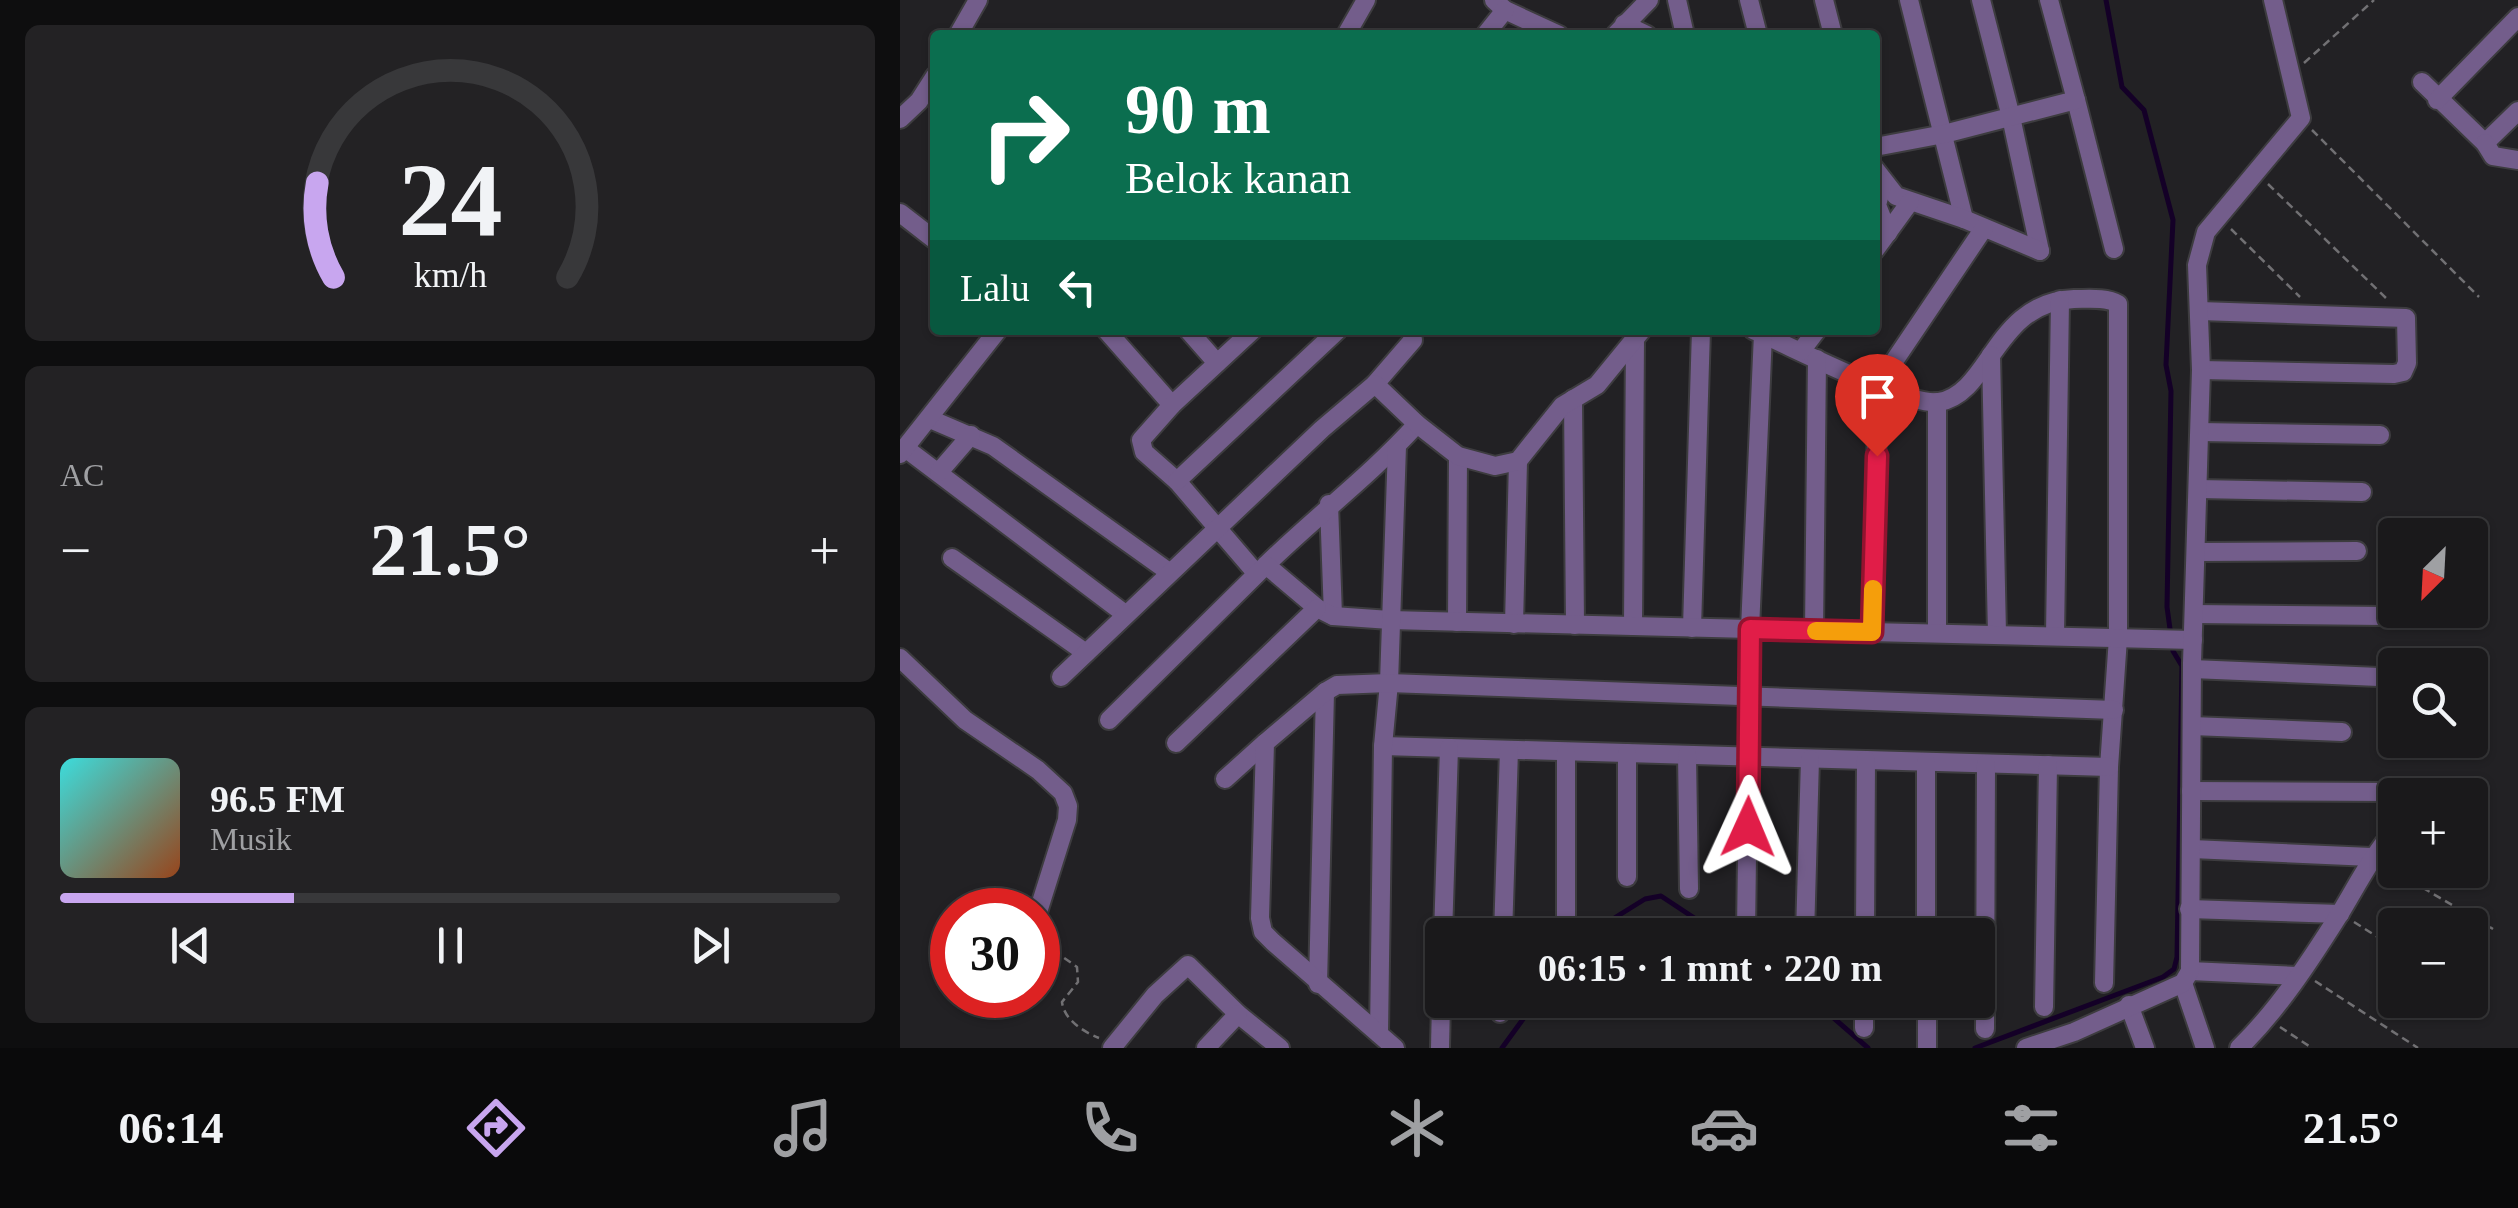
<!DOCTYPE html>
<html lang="id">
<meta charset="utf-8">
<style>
:root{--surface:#1a191b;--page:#232224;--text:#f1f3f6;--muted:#9fa0a3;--line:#38383a;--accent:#c8a6ef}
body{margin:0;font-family:Georgia,serif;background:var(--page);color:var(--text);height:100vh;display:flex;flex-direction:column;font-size:38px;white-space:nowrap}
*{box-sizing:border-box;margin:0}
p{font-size:32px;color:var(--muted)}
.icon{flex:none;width:55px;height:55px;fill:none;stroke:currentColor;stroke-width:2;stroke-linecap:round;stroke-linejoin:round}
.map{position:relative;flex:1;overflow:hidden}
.sheet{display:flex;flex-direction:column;gap:25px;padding:25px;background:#0e0e0f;width:900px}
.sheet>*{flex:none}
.top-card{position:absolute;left:30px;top:30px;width:950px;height:305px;border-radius:10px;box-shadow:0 2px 8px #0004,0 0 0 2px var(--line);background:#0b6e4f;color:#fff;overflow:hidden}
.needle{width:65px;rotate:204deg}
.fabs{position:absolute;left:1478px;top:518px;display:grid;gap:20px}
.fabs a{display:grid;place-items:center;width:110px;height:110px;border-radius:10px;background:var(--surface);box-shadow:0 2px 8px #0004,0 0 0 2px var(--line);font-size:50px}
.speed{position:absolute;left:30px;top:888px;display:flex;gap:20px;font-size:50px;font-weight:700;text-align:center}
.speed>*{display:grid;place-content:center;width:130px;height:130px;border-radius:50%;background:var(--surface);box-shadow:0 2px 8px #0004,0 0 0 2px var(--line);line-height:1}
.speed .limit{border:15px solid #d22;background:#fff;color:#111}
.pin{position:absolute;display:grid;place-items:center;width:85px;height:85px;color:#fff;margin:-102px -42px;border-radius:50% 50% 50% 0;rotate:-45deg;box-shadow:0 0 10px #0007}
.pin .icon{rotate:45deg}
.me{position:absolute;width:110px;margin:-55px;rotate:1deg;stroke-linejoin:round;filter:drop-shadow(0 0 8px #0008)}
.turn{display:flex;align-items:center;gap:35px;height:210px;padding:0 30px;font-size:45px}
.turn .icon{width:130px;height:130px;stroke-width:2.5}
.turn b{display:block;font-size:70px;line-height:85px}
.then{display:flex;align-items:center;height:95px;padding:0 30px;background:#0003;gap:20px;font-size:38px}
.big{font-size:75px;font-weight:700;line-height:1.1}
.sheet .card{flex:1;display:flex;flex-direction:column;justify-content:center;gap:15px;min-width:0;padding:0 35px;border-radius:15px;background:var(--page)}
.sheet .dial{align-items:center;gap:0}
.dial svg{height:260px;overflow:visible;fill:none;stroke:var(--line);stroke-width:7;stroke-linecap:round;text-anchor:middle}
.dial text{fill:var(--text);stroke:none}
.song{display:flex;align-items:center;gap:30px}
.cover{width:120px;height:120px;border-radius:15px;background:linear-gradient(135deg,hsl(180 70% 55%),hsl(20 70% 35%))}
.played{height:10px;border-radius:5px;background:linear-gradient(90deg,var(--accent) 30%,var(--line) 30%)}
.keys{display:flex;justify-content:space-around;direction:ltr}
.heat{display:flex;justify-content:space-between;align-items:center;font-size:55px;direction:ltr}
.trip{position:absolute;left:525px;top:918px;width:570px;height:100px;border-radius:10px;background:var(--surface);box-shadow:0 2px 8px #0004,0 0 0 2px var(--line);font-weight:700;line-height:100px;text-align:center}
.tab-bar{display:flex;height:160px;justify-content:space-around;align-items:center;background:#0a0a0b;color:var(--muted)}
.tab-bar .icon{width:70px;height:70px}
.tab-bar .selected{color:var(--accent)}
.tab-bar b{font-size:45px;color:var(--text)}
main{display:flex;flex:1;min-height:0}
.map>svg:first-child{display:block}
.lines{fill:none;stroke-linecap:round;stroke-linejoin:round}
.stream{stroke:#140027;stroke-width:5}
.minor-casing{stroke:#3d3c3f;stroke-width:22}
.path{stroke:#717073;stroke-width:2.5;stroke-dasharray:8 5;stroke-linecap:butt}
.minor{stroke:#735d8b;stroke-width:18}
.route-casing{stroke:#92132f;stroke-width:25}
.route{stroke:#e11d48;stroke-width:18}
.slow{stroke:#f59e0b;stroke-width:18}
</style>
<main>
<section class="sheet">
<div class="card dial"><svg viewBox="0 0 100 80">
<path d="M14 69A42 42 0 1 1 86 69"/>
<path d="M14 69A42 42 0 0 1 9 40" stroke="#c8a6ef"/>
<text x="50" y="56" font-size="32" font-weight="700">24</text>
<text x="50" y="72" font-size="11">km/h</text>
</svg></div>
<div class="card"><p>AC</p>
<div class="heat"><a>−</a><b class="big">21.5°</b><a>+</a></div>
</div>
<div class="card">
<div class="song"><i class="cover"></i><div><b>96.5 FM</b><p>Musik</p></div></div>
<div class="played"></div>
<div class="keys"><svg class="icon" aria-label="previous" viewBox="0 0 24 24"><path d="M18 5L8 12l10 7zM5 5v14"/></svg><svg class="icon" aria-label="pause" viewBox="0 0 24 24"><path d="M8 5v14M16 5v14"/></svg><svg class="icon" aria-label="next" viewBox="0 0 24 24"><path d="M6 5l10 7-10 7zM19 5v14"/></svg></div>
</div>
</section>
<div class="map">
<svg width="1618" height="1048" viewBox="0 0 1618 1048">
<rect width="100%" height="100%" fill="#222124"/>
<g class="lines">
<g class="stream">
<path d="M687 935 745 899 761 896 820 935"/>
<path d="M913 1000 968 1048"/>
<path d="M602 1048 637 1000"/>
<path d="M1075 1048 1263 977 1274 969 1277 957 1282 666 1273 651 1267 607 1271 391 1266 365 1273 220 1244 110 1222 87 1206 0"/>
</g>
<defs>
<g id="minor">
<path d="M594 0 605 10 659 35"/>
<path d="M777 0 785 35"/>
<path d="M849 0 858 35"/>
<path d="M924 0 933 35"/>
<path d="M1009 0 1064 219"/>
<path d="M1081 0 1111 117 1140 251"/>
<path d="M724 24 747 35"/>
<path d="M58 35 78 0"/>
<path d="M446 35 466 0"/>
<path d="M585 35 605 10"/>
<path d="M715 35 749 0"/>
<path d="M1522 82 1585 143 1618 111"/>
<path d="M1176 100 1214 249"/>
<path d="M1537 100 1618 17"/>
<path d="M0 119 19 101 35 76"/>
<path d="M1585 143 1593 156 1618 160"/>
<path d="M975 147 1044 134 1176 100 1149 0"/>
<path d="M975 169 996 196 1064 219 1140 251"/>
<path d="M983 183 977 205 988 233"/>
<path d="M0 213 35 240"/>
<path d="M975 250 1010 202"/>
<path d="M1300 311 1506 318 1507 363 1503 372 1494 374 1301 370"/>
<path d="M206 330 272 405"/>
<path d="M288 330 317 363"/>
<path d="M353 330 272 405 241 440 244 452 277 481 356 573"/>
<path d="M853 330C889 345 1007 407 1039 402 1091 393 1094 302 1174 299 1188 299 1206 297 1218 304V638L1209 767 1204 983"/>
<path d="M901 351 917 330"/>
<path d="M1091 355 1097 634"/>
<path d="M475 384 513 340 511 330"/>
<path d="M673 399 675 625"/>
<path d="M30 419 93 446 269 572"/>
<path d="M1300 432 1480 435"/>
<path d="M5 448 225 614"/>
<path d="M0 454 98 330"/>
<path d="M39 472 71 435"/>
<path d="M277 481 438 330"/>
<path d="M1298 489 1462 492"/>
<path d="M429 504 433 616"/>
<path d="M1297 552 1457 551"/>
<path d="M52 558 186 653"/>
<path d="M366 565C415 517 471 475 517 424"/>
<path d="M1294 614 1485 616"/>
<path d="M557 622 558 456"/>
<path d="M614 624 618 461"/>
<path d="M733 626 735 338"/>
<path d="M792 628 801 330"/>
<path d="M914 631 917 359"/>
<path d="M972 632 978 385 1084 228"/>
<path d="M1037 633V402"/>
<path d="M1155 636 1160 300"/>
<path d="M0 658 65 720 138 770 163 793 168 806 167 820 138 912"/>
<path d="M1292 669 1479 677"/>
<path d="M161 677 422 429 475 384 517 424 558 456 595 466 618 461 662 406 697 385 742 330"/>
<path d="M209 720 366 565 417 608 433 616 490 620 1293 640"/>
<path d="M1292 726 1442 732"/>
<path d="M276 743 417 608"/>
<path d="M483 746 1209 767"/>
<path d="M666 752V916"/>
<path d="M727 753V877"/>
<path d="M787 755 789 889"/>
<path d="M1026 762V935"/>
<path d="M325 779 365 743"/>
<path d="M1291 791 1494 792 1502 795"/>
<path d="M1292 849 1471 857"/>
<path d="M1289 909 1440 914"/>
<path d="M846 932 850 629 863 334"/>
<path d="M543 935 549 748"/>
<path d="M603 935 609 750"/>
<path d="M905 935 910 759"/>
<path d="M965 935 966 760"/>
<path d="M1290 971 1397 976"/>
<path d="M1283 983 1305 1048"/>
<path d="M418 984 425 692"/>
<path d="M1027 1000V1048"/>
<path d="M1229 1005 1245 1048"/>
<path d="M1144 1007 1148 765"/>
<path d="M600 1013V1000"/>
<path d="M964 1028V1000"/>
<path d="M1085 1029 1086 764"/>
<path d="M479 1034 483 746 489 683 497 446"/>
<path d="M212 1048 255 995 288 965 338 1014 380 1048"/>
<path d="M306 1048 338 1014"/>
<path d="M495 1048 373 942 363 932 360 918 365 743 425 692 437 685 489 683 1214 710"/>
<path d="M540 1048 542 957"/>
<path d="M1126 1048 1174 1032 1283 983 1290 971 1292 663 1301 370 1297 265 1306 232 1401 118 1373 0"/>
<path d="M1339 1048C1378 1010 1410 961 1439 915 1458 884 1470 858 1495 830"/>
</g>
</defs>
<use href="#minor" class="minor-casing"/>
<g class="path">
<path d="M1404 63 1474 0"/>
<path d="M1412 130 1579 297"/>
<path d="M1368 184 1488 300"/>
<path d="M1331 229 1400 297"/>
<path d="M1489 868 1593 929"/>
<path d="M1454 922 1495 948"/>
<path d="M138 930 150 948 177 967 178 982 162 1002C164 1020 184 1032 199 1038"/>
<path d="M1415 981 1518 1048"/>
<path d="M1570 994 1574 996"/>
<path d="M1380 1027 1412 1048"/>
</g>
<use href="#minor" class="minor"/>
</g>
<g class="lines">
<defs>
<path id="route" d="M848 827 850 629 972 632 977 456"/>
</defs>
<use href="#route" class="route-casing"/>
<use href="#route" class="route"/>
<path class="slow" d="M916 631 972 632 973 589"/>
</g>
</svg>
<div class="fabs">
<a><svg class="needle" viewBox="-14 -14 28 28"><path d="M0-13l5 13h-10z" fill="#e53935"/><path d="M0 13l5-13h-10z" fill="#9fa0a3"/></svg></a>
<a><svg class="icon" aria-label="search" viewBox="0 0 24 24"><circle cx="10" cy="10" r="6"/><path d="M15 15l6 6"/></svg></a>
<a>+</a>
<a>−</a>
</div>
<div class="speed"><div class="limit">30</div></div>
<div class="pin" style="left:977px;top:456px;background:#d93025"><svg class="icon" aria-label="arrive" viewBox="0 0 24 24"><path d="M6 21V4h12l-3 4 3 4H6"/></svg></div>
<svg class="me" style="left:848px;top:827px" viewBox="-20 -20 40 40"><path d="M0-17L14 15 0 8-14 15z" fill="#e11d48" stroke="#fff" stroke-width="4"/></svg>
<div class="trip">06:15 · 1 mnt · 220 m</div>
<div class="top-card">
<div class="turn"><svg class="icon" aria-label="right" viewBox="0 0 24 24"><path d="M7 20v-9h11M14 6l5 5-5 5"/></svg><div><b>90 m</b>Belok kanan</div></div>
<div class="then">Lalu<svg class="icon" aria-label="left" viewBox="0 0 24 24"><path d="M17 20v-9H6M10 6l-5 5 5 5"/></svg></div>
</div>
</div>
</main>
<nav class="tab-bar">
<b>06:14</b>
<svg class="icon selected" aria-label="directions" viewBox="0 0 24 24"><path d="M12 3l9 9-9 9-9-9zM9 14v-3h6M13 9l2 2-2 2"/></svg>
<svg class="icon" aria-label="music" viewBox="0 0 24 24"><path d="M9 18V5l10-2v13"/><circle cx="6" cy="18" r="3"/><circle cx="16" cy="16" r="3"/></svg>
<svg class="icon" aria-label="phone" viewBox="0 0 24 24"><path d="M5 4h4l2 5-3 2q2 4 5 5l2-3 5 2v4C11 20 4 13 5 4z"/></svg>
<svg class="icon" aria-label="climate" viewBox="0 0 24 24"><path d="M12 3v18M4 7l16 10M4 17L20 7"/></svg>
<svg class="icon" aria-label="car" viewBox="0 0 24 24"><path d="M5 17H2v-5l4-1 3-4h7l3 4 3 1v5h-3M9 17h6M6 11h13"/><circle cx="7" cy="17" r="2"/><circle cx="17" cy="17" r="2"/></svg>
<svg class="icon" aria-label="filters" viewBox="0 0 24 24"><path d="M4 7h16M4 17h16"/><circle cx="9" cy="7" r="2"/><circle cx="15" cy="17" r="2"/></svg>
<b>21.5°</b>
</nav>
